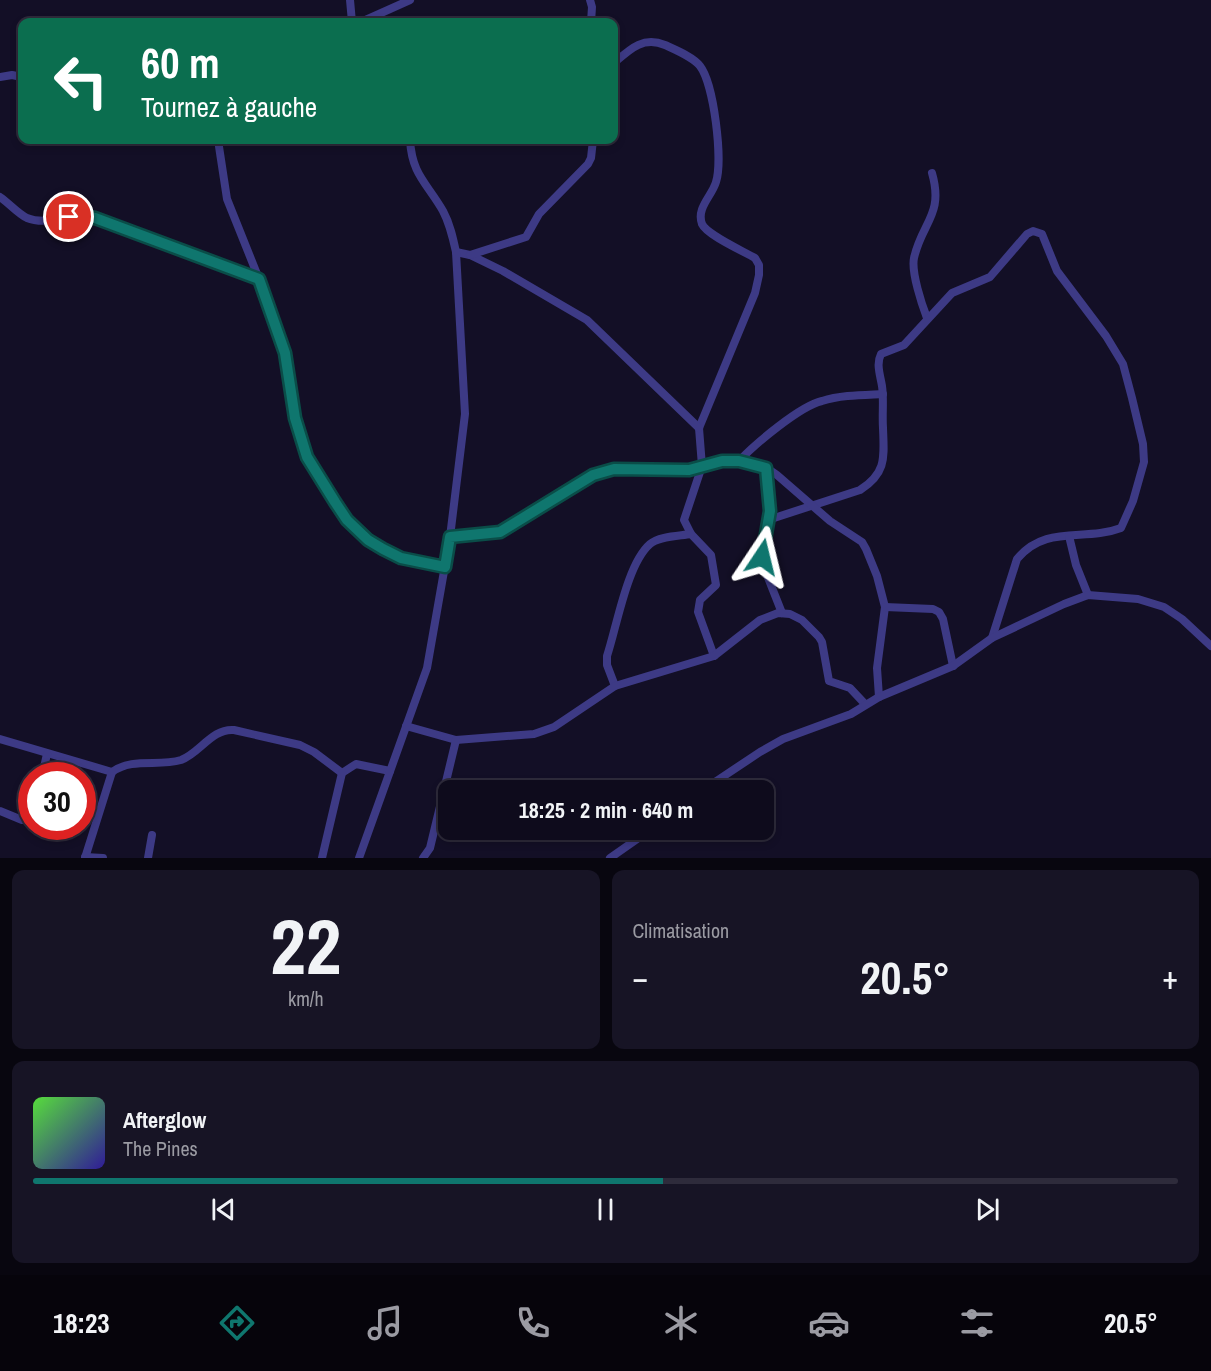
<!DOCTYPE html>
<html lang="fr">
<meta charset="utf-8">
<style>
:root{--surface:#0e0b1c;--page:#171425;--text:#f1f3f6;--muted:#9b9ba3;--line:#2e2b3b;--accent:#0f766e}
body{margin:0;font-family:"Archivo Narrow",sans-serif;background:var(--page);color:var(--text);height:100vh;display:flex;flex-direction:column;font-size:22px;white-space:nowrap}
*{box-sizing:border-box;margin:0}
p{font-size:20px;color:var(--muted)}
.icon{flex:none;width:33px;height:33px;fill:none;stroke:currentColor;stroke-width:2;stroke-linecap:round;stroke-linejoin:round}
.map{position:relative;height:858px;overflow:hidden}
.details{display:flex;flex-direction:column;gap:12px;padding:12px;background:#08060f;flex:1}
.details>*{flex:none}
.top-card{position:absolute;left:18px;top:18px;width:600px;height:126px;border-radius:12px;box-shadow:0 3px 9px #0003,0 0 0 2px var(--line);background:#0b6e4f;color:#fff;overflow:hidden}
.speed{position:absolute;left:18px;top:762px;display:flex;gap:12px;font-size:30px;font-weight:700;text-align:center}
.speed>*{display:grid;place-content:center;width:78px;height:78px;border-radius:50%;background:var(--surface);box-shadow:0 3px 9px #0003,0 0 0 2px var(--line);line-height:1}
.speed .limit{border:9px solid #d22;background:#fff;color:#111}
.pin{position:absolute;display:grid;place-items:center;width:51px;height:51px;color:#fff;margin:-26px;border:3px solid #fff;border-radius:50%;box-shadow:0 2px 6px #0007}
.me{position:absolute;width:66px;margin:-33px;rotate:10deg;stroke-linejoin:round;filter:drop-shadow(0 0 4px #0008)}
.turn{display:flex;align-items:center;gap:21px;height:126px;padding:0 24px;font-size:27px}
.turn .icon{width:78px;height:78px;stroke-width:2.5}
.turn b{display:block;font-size:42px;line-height:51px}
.big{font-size:45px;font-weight:800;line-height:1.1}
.details .tile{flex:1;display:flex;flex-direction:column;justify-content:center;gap:9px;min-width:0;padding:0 21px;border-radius:12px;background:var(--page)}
.details .dial{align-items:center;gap:0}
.dial b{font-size:78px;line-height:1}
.song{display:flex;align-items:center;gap:18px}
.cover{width:72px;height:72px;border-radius:9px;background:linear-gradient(135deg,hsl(110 70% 55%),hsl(250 70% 35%))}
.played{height:6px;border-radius:3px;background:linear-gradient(90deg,var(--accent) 55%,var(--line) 55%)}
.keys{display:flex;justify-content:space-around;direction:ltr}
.heat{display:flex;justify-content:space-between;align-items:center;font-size:33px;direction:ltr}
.details .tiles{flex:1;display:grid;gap:12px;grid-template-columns:1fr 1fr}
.tile:last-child{grid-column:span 2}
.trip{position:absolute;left:438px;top:780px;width:336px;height:60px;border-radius:12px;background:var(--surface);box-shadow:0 3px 9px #0003,0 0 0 2px var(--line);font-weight:800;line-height:60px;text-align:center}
.dock{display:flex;height:96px;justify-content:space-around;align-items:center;background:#06040b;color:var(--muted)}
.dock .icon{width:42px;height:42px}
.dock .selected{color:var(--accent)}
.dock b{font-size:27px;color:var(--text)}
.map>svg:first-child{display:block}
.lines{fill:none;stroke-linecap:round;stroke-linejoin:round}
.minor{stroke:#3d3a85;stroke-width:8}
.route-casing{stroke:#0a4d48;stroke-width:15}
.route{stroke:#0f766e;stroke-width:10}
</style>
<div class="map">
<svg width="1211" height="858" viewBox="0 0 1211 858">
<rect width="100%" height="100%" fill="#130f26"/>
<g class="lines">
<g class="minor">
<path d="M350 0 352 22"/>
<path d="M590 0 592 7 591 22"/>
<path d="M361 22 410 0"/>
<path d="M614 63C630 49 643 36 665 45 676 50 693 57 700 66 714 84 723 160 716 182 712 196 696 208 702 224 707 235 743 251 755 258L759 265V275L755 293 699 428 702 466 684 520 691 534 711 555 716 585 700 600 698 612 714 656"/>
<path d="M0 77 12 75 22 77"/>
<path d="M218 140 227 199 259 279 285 353 295 418 307 457 347 520 368 540 401 558 445 567"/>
<path d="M0 197C9 203 17 213 27 218 46 226 74 214 95 218L259 279"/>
<path d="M456 252 470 255 503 271 587 320 699 428"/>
<path d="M470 255 526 237 539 214 588 164 591 158 593 140"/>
<path d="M927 318C922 305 911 272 914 258 922 222 944 215 932 173"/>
<path d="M739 461C755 444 800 406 822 401 841 395 863 395 883 394"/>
<path d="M767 468 769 511 762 557 763 565 782 613"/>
<path d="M768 520 860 490C887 473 884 457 883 428 882 414 884 400 882 386 880 374 876 364 881 354L904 345 952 293 990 277 1027 234 1033 231 1042 234 1057 271 1106 336 1123 364 1132 398 1143 444 1144 462 1133 501 1121 528C1084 542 1046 524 1017 559L992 638"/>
<path d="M1069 536 1076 565 1088 595"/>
<path d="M450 537 500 532 593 475 604 471 614 469 689 470 722 461H739L767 468 777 475 830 521 862 542 866 549 877 576 885 607 877 668 879 697"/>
<path d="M885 607 933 609 939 612 943 619 953 666"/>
<path d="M615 686 607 665V656C617 626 627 564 650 544 659 536 679 536 691 534"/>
<path d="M406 726 456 740 534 734 554 727 615 686 714 656 760 620 778 613 790 614 802 620 819 637 822 642 829 681 850 688 865 704"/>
<path d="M0 739 112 772"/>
<path d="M42 776 47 754"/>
<path d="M703 790 760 752 783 739 851 714 879 697 953 666 992 638 1064 604 1088 595 1138 599 1164 607 1182 619 1211 646"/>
<path d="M0 811 22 820 28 819 32 814"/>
<path d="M85 857 103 858"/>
<path d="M85 858 112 772C133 757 158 767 181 760 200 753 212 728 234 730L300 745 314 752 342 773"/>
<path d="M148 858 152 835"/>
<path d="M322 858 342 773 356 764 390 771"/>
<path d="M359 858 427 668 450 537 465 414 456 252C453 238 450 224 443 211 427 183 412 175 410 140"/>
<path d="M423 858 430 848 456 740"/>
<path d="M610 858 650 830"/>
</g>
</g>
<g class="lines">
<defs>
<path id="route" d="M69 217 82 216 95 218 259 279 285 353 295 418 307 457 335 502 347 520 368 540 383 549 401 558 445 567 450 537 500 532 593 475 614 469 689 470 722 461H739L766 468 770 511 762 557"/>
</defs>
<use href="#route" class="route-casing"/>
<use href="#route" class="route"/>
</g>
</svg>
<div class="speed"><div class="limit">30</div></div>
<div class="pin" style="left:69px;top:217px;background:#d93025"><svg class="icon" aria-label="arrive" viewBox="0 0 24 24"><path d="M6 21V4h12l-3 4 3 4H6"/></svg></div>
<svg class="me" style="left:762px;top:557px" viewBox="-20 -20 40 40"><path d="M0-17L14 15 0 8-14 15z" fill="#0f766e" stroke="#fff" stroke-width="4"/></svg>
<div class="trip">18:25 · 2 min · 640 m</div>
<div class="top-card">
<div class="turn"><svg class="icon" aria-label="left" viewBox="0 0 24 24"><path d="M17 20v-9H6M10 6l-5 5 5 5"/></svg><div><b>60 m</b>Tournez à gauche</div></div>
</div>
</div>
<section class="details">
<div class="tiles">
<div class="tile dial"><b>22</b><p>km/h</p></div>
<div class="tile"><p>Climatisation</p>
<div class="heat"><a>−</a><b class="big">20.5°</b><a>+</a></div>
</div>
<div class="tile">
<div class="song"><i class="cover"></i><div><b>Afterglow</b><p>The Pines</p></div></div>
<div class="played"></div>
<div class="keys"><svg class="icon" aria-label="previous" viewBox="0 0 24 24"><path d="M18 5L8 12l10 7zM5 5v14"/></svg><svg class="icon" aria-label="pause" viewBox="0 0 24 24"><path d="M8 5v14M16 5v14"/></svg><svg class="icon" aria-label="next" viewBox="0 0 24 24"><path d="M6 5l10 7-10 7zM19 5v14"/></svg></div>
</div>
</div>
</section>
<nav class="dock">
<b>18:23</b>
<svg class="icon selected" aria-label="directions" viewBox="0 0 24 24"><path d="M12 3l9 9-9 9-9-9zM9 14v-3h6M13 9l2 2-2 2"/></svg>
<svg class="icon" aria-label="music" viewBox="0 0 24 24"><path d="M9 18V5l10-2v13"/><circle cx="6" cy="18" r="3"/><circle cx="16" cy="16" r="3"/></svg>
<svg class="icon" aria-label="phone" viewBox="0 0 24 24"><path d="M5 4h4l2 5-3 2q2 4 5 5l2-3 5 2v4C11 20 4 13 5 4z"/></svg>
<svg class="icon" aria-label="climate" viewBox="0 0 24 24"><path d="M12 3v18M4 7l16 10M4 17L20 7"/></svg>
<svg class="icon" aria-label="car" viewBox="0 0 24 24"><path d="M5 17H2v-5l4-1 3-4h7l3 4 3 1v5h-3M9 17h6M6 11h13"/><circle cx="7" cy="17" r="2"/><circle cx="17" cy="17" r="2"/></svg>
<svg class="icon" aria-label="filters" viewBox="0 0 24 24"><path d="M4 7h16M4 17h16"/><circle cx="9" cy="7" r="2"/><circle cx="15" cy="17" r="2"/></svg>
<b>20.5°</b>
</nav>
